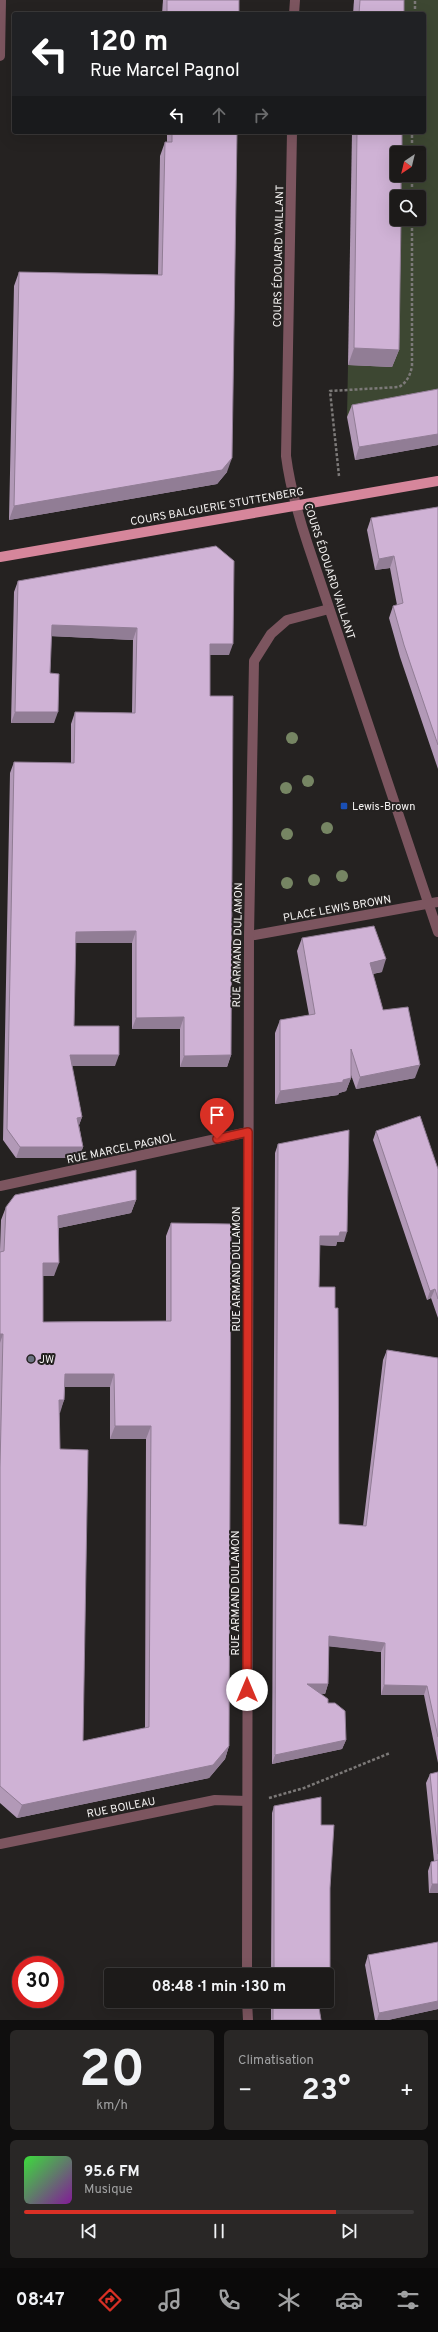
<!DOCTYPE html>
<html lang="fr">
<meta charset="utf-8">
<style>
:root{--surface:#1c1a19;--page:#292726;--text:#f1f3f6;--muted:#a0a1a2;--line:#3a3838;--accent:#d93025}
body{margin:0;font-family:Overpass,sans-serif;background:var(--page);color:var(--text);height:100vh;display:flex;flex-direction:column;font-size:15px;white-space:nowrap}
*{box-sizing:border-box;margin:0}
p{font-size:13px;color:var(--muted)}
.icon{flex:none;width:22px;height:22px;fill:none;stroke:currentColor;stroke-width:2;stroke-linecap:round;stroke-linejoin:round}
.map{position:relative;height:2020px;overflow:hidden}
.sheet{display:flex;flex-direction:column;gap:10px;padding:10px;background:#0f0e0e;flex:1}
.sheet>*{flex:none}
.guide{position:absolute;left:12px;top:12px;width:414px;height:122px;border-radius:4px;box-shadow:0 4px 16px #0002,0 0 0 1px var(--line);background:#202124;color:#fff;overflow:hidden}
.needle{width:26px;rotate:215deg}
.buttons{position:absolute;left:390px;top:146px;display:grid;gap:8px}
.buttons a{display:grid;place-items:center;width:36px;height:36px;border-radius:4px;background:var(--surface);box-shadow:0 4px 16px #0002,0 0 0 1px var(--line);font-size:20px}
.speed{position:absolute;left:12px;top:1956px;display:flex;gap:8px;font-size:20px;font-weight:700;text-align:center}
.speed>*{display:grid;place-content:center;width:52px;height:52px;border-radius:50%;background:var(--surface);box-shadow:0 4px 16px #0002,0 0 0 1px var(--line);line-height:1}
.speed .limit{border:6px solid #d22;background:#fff;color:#111}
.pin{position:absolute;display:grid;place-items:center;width:34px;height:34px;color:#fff;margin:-41px -17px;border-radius:50% 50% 50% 0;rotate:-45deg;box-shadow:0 0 4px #0007}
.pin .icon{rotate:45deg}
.me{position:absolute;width:44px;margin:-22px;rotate:0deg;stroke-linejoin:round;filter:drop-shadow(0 0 3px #0008)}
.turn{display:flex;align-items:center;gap:14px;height:84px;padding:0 12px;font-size:18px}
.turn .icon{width:52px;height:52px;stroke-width:2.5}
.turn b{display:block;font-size:28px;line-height:34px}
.lanes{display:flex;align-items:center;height:38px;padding:0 12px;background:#0003;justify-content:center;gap:20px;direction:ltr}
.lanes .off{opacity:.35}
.big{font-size:30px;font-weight:700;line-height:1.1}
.sheet .card{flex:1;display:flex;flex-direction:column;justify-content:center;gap:6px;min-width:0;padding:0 14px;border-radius:6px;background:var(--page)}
.sheet .dial{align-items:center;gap:0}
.dial b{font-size:52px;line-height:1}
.song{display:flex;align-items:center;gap:12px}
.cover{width:48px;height:48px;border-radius:6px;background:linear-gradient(135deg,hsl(120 70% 55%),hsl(290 70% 35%))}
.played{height:4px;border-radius:2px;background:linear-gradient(90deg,var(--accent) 80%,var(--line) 80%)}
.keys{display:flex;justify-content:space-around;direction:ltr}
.heat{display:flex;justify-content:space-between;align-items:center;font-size:22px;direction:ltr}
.sheet .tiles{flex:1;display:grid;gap:10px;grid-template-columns:1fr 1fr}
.card:last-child{grid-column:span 2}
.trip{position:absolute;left:104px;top:1968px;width:230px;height:40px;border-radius:4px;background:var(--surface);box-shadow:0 4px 16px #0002,0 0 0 1px var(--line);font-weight:700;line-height:40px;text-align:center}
.menu{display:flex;height:64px;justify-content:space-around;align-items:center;background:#0b0a0a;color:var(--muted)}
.menu .icon{width:28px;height:28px}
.menu .active{color:var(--accent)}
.menu b{font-size:18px;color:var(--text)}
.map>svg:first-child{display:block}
.green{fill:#3d4732;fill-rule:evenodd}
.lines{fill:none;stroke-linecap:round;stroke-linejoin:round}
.path{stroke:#7c7978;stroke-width:2.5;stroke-dasharray:3 2;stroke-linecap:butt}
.minor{stroke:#7c555f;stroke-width:10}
.major{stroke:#d6869b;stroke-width:10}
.tree{fill:#768563}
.wall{fill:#b299b7;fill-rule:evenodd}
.shaded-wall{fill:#917d95}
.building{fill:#cfb2d5;stroke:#917d95;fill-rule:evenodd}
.route-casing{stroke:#8d1f18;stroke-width:10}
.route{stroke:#d93025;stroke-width:7}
.transit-dot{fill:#1a4fb4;stroke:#252221;stroke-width:1.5}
.worship-dot{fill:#6b7280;stroke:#252221;stroke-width:1.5}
.labels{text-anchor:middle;stroke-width:4;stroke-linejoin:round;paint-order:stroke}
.street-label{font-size:11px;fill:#f5f3f2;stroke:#252221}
.poi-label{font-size:11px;fill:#f5f3f2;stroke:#252221;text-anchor:start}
</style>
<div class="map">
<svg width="438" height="2020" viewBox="0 0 438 2020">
<rect width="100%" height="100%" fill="#252221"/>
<path class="green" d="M398 0H438V401L347 417 348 365 392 366 396 132H424V14H398ZM397 153H419V175H397ZM397 197H419V219H397Z"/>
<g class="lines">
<g class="path">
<path d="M415 14V0"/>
<path d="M412 153V132"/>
<path d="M412 197V175"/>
<path d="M339 476 330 391 399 387C407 382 410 376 412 366V219"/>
<path d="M269 1798 304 1788 390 1753"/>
</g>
<g class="minor">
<path d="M294 14 295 0"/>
<path d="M0 56 1 0"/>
<path d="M292 132 286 456C290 487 298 515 308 545L438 932"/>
<path d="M249 936 438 902"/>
<path d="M0 1186 248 1132"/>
<path d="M0 1844 215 1800 247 1801"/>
<path d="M247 1975 249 936 254 661 271 634 287 620 329 609"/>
<path d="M247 2001 248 2020"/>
</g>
<path class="major" d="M0 557 438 481"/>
</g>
<g class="tree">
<circle cx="292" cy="738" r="6"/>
<circle cx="308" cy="781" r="6"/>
<circle cx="286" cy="788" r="6"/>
<circle cx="327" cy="828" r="6"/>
<circle cx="287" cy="834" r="6"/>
<circle cx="342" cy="876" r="6"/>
<circle cx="314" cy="880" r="6"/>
<circle cx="287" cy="883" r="6"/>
</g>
<g class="wall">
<path d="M163 0H239V14H162Z"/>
<path d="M354 0H404V14H353Z"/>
<path d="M167 132H237L227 472 217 484 9 520 14 286 19 272 158 275 160 156 165 142H167Z"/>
<path d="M352 132H402L399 350 392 367 348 365Z"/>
<path d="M438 389V445L355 460 347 417 352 405Z"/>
<path d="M438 507V769L400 657 389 618 393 606 397 605 390 568 375 570 367 530 371 518Z"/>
<path d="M18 581 229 655H210V696L231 1055 227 1067H180V1029H132V943H75L74 1026 115 1066H72L82 1117 79 1125 83 1147 79 1158H16L3 1140 10 773 14 762 71 763V724L75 712 132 713 133 640 51 636 50 673 54 723H11L14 592Z"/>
<path d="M302 938 382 972 373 974 383 1010 415 1078 356 1089 351 1075V1078L346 1091 339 1093 338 1095 275 1104V1033L280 1020 309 1015 297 951Z"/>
<path d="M376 1131 438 1169V1318L431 1298 427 1300 373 1140Z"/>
<path d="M278 1144 344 1242H337L336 1246 320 1245 319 1287 335 1308 339 1524 363 1526 383 1360 387 1350 438 1358V1763L424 1695H381V1652L329 1646 328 1684 325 1694 321 1693 328 1703 346 1740 342 1749 272 1764 275 1153Z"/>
<path d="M136 1200 131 1213 59 1228 54 1276H43V1322L166 1321V1236L171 1223 229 1746 225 1759 209 1778 17 1818 0 1803V1250L1 1220 6 1207ZM65 1387H110V1439H146L145 1728 83 1741 60 1449 59 1413 64 1400Z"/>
<path d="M438 1772V1893H429L428 1871 431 1862 434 1861 426 1783 430 1774Z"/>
<path d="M274 1806 321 1825 330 1888 328 1984 327 1975H271L272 1813Z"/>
<path d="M438 1942V2009L388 2020H375L365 1965 368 1955Z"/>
<path d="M271 2001H318L321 2020H271Z"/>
</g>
<g class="shaded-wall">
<path d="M354 348 399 350 392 367 348 365Z"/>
<path d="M438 434V445L355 460 359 447Z"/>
<path d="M232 458 227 472 217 484 9 520 14 506Z"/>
<path d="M394 556 390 568 375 570 379 559Z"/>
<path d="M52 625 137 628 133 640 48 636Z"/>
<path d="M210 644H233L229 655H206Z"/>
<path d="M15 712H58L54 723H11Z"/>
<path d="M136 931 132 943H72L76 932Z"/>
<path d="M386 959 382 972 365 975 370 963Z"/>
<path d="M184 1017 180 1029H132L136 1018Z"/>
<path d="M70 1055H119L115 1066H66Z"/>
<path d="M231 1055 227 1067H180L184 1056Z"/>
<path d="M420 1065 415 1078 356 1089 360 1077Z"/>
<path d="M351 1078 346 1091 339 1093 338 1095 275 1104 280 1091Z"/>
<path d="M82 1117 78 1128 77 1118Z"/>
<path d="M20 1147H83L79 1158H16Z"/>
<path d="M136 1200 131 1213 54 1229 58 1216Z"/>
<path d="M340 1232H347L344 1242H337L336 1246 317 1245 320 1236Z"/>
<path d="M43 1263H59L54 1276H39Z"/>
<path d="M435 1289 431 1298 427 1300 430 1291Z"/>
<path d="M0 1334H3L0 1343Z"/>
<path d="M65 1374H114L110 1387H60Z"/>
<path d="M59 1400H64L60 1413H54Z"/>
<path d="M115 1426H151L146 1439H110Z"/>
<path d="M329 1636 385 1643 381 1652 325 1646Z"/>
<path d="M307 1684H328L325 1694 304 1693Z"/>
<path d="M384 1685 427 1686 424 1695H381Z"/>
<path d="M346 1740 342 1749 272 1764 275 1755Z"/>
<path d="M229 1746 225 1759 209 1778 17 1818 22 1805Z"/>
<path d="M432 1884H438V1893H429Z"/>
<path d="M330 1977 328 1984H327V1978Z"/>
<path d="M438 2001V2009L388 2020H377L379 2013Z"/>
</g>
<g class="building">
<rect x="167" y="0" width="72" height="14"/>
<path d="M360 0H404V14H359Z"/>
<path d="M172 132H237L232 458 222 470 14 506 19 272 162 275 165 142H172Z"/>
<path d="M357 132H402V153H397V175H401V197H397V219H401L399 350 354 348Z"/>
<path d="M438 389V434L359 447 352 405Z"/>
<path d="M438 507V745L404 645 393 606 403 603 394 556 379 559 371 518Z"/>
<path d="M216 546 234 561 233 644H210V696H233L231 1055 184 1056V1017L136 1018V931L76 932 74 1026H119V1055H70L82 1117 77 1118 83 1147H20L7 1129 14 762 74 763 75 712 135 713 137 628 52 625 50 673 59 674 58 712H15L18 581Z"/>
<path d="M374 926 386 959 370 963 383 1010 408 1007 420 1065 360 1077 351 1049V1078L343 1080V1082L280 1091V1020L315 1014 302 938Z"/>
<path d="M420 1116 438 1169V1299L435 1289 430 1291 376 1131Z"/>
<path d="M349 1130 347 1232H340L339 1236H320L319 1287H335V1308H338L339 1524 366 1526 387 1350 438 1358V1737L427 1686 384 1685 385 1643 329 1636 328 1684H307L328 1699V1703H335L345 1711 346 1740 275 1755 278 1144Z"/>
<path d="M136 1170V1200L58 1216 59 1263H43V1322L171 1321V1223L231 1224 229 1746 213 1765 22 1805 0 1786V1467L3 1334H0V1252L4 1251 6 1207 15 1195ZM65 1374H114L115 1426H151L149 1727 83 1741 88 1450 60 1449 59 1400H64Z"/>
<path d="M438 1772V1854L430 1774Z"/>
<path d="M321 1797V1825H334L330 1888V1977L327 1978V1975H274V1806Z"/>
<path d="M438 1860V1884H432L431 1862Z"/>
<path d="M438 1942V2001L379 2013 368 1955Z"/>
<path d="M273 2001H318L321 2020H273Z"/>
</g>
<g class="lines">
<defs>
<path id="route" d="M217 1139 248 1132 247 1690"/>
</defs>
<use href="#route" class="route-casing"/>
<use href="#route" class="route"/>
</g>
<rect class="transit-dot" x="340" y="802" width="8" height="8" rx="2"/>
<circle class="worship-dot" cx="31" cy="1359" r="4"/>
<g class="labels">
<g class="street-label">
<text transform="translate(278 256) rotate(-89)" y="4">COURS ÉDOUARD VAILLANT</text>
<text transform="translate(217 506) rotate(-10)" y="4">COURS BALGUERIE STUTTENBERG</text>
<text transform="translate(330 571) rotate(72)" y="4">COURS ÉDOUARD VAILLANT</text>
<text transform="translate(337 908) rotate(-10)" y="4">PLACE LEWIS BROWN</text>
<text transform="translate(237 945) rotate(-89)" y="4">RUE ARMAND DULAMON</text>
<text transform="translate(121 1148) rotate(-12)" y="4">RUE MARCEL PAGNOL</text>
<text transform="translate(236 1269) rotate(-90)" y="4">RUE ARMAND DULAMON</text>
<text transform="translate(235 1593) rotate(-90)" y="4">RUE ARMAND DULAMON</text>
<text transform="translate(121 1807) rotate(-11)" y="4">RUE BOILEAU</text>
</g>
<g class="poi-label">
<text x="352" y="810">Lewis-Brown</text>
<text x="39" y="1363">JW</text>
</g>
</g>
</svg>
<div class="buttons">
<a><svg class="needle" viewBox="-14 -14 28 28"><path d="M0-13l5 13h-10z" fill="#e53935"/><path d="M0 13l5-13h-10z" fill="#a0a1a2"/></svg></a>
<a><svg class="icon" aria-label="search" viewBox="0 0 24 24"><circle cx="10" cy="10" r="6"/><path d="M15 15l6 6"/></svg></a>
</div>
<div class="speed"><div class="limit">30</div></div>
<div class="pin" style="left:217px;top:1139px;background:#d93025"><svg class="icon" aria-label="arrive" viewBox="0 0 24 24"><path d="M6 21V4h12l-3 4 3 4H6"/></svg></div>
<svg class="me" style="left:247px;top:1690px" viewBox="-20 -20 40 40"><circle r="19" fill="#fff"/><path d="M0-13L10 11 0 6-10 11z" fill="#d93025"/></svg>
<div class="trip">08:48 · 1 min · 130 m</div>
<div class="guide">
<div class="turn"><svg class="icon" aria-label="left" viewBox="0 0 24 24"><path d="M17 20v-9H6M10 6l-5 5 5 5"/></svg><div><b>120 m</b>Rue Marcel Pagnol</div></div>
<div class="lanes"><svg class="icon" aria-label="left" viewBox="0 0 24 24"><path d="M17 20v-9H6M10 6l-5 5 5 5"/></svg><svg class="icon off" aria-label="ahead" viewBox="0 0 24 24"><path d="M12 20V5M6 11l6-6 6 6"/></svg><svg class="icon off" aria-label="right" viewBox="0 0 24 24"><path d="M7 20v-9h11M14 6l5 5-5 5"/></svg></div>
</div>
</div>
<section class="sheet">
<div class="tiles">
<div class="card dial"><b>20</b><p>km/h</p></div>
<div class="card"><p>Climatisation</p>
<div class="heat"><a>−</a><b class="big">23°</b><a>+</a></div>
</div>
<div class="card">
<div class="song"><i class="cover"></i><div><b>95.6 FM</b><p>Musique</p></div></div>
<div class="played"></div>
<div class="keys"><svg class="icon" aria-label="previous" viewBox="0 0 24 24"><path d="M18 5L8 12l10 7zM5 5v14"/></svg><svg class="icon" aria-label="pause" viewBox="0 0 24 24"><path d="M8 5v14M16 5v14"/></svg><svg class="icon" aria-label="next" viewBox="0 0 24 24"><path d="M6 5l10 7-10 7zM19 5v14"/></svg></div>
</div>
</div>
</section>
<nav class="menu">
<b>08:47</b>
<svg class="icon active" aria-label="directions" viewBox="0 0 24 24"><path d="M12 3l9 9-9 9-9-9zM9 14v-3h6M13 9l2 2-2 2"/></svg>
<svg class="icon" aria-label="music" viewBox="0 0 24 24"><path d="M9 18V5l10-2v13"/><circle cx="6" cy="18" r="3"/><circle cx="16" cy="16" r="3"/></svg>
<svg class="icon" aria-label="phone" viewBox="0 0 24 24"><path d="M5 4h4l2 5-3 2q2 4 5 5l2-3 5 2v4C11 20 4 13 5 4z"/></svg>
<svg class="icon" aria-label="climate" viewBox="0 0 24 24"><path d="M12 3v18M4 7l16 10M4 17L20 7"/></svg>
<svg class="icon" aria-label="car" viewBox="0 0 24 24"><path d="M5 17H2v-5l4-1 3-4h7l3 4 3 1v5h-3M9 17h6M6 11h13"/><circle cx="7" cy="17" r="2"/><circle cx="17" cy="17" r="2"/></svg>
<svg class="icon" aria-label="filters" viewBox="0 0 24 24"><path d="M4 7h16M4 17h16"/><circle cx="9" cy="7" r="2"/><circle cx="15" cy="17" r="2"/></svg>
</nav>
